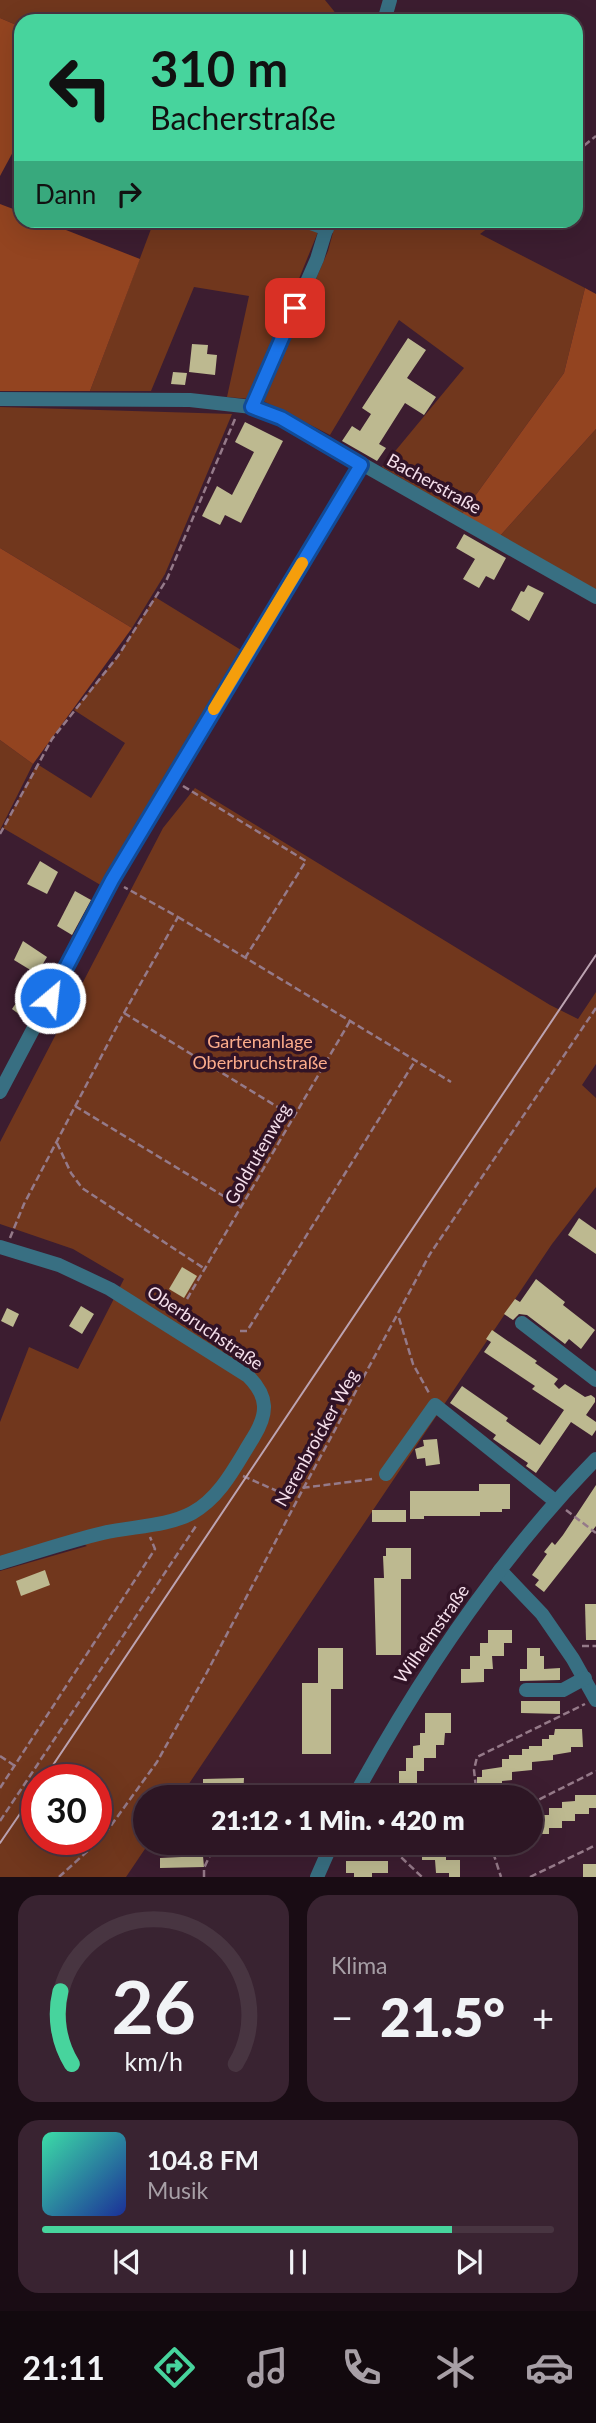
<!DOCTYPE html>
<html lang="de">
<meta charset="utf-8">
<style>
:root{--surface:#2d1624;--page:#392331;--text:#f1f3f6;--muted:#a79fa6;--line:#483541;--accent:#47d49d}
body{margin:0;font-family:Lato,sans-serif;background:var(--page);color:var(--text);height:100vh;display:flex;flex-direction:column;font-size:26px;white-space:nowrap}
*{box-sizing:border-box;margin:0}
p{font-size:23px;color:var(--muted)}
.icon{flex:none;width:38px;height:38px;fill:none;stroke:currentColor;stroke-width:2;stroke-linecap:round;stroke-linejoin:round}
.map{position:relative;height:1877px;overflow:hidden}
.details{display:flex;flex-direction:column;gap:18px;padding:18px;background:#190c14;flex:1}
.details>*{flex:none}
.top-card{position:absolute;left:14px;top:14px;width:569px;height:214px;border-radius:21px;box-shadow:0 7px 28px #0002,0 0 0 2px var(--line);background:#47d49d;color:#111;overflow:hidden}
.speed{position:absolute;left:21px;top:1764px;display:flex;gap:14px;font-size:35px;font-weight:700;text-align:center}
.speed>*{display:grid;place-content:center;width:91px;height:91px;border-radius:50%;background:var(--surface);box-shadow:0 7px 28px #0002,0 0 0 2px var(--line);line-height:1}
.speed .limit{border:10px solid #d22;background:#fff;color:#111}
.pin{position:absolute;display:grid;place-items:center;width:60px;height:60px;color:#fff;margin:-30px;border-radius:14px;box-shadow:0 4px 10px #0006}
.me{position:absolute;width:77px;margin:-38px;rotate:28deg;stroke-linejoin:round;filter:drop-shadow(0 0 5px #0008)}
.turn{display:flex;align-items:center;gap:24px;height:147px;padding:0 21px;font-size:32px}
.turn .icon{width:91px;height:91px;stroke-width:2.5}
.turn b{display:block;font-size:49px;line-height:60px}
.then{display:flex;align-items:center;height:66px;padding:0 21px;background:#0003;gap:14px;font-size:26px}
.big{font-size:52px;font-weight:800;line-height:1.1}
.details .card{flex:1;display:flex;flex-direction:column;justify-content:center;gap:10px;min-width:0;padding:0 24px;border-radius:21px;background:var(--page)}
.details .dial{align-items:center;gap:0}
.dial svg{height:182px;overflow:visible;fill:none;stroke:var(--line);stroke-width:7;stroke-linecap:round;text-anchor:middle}
.dial text{fill:var(--text);stroke:none}
.song{display:flex;align-items:center;gap:21px}
.cover{width:84px;height:84px;border-radius:10px;background:linear-gradient(135deg,hsl(160 70% 55%),hsl(230 70% 35%))}
.played{height:7px;border-radius:4px;background:linear-gradient(90deg,var(--accent) 80%,var(--line) 80%)}
.keys{display:flex;justify-content:space-around;direction:ltr}
.heat{display:flex;justify-content:space-between;align-items:center;font-size:38px;direction:ltr}
.details .tiles{flex:1;display:grid;gap:18px;grid-template-columns:1fr 1fr}
.card:last-child{grid-column:span 2}
.trip{position:absolute;left:133px;top:1785px;width:410px;height:70px;border-radius:35px;background:var(--surface);box-shadow:0 7px 28px #0002,0 0 0 2px var(--line);font-weight:800;line-height:70px;text-align:center}
.tabs{display:flex;height:112px;justify-content:space-around;align-items:center;background:#12090e;color:var(--muted)}
.tabs .icon{width:49px;height:49px}
.tabs .on{color:var(--accent)}
.tabs b{font-size:32px;color:var(--text)}
.map>svg:first-child{display:block}
.green{fill:#71371d;fill-rule:evenodd}
.forest{fill:#934420}
.building{fill:#bdb990}
.lines{fill:none;stroke-linecap:round;stroke-linejoin:round}
.path{stroke:#957a89;stroke-width:2.5;stroke-dasharray:7 3.5;stroke-linecap:butt}
.minor{stroke:#386f82;stroke-width:14}
.tram{stroke:#bca3b1;stroke-width:2}
.route-casing{stroke:#114b97;stroke-width:18}
.route{stroke:#1a73e8;stroke-width:12}
.slow{stroke:#f59e0b;stroke-width:12}
.labels{text-anchor:middle;stroke-width:7;stroke-linejoin:round;paint-order:stroke}
.street-label{font-size:18px;fill:#f5dfeb;stroke:#311326}
.park-label{font-size:18px;fill:#fcac8b;stroke:#311326}
</style>
<div class="map">
<svg width="596" height="1877" viewBox="0 0 596 1877">
<rect width="100%" height="100%" fill="#3c1d30"/>
<g class="green">
<path d="M0 0H325L342 21H21V27L0 18Z"/>
<path d="M154 221H285L318 232 250 399 227 397 249 296 194 287 151 391H90Z"/>
<path d="M336 221H497L480 234 585 288 564 373 462 514 382 467 464 368 399 320 330 435 263 401 328 251Z"/>
<path d="M0 407 232 414 165 574 132 628 0 548Z"/>
<path d="M596 429V592L499 537Z"/>
<path d="M155 597 241 650 104 887 3 828 37 764 91 798 125 743 74 710 117 657Z"/>
<path d="M0 740 33 764 0 830Z"/>
<path d="M195 788 550 1005 578 1019 596 992V1064L582 1085 596 1098V1187L552 1244 180 1797H145V1843H149L126 1877H0V1571L87 1546 71 1536 0 1557V1422L29 1347 78 1369 124 1279 73 1249 0 1224V1142L163 828ZM37 1780H96V1839H37Z"/>
</g>
<g class="forest">
<path d="M0 18 21 27V137L0 176Z"/>
<path d="M0 204 21 212V220L43 221 140 259 90 391H0Z"/>
<path d="M585 288 596 294V429L499 537 462 514 564 373Z"/>
<path d="M0 548 132 628 33 764 0 740Z"/>
</g>
<g class="building">
<path d="M408 338 426 350 407 378 436 397 424 415 405 403 379 444 386 448 377 461 342 441 352 426 360 431 371 414 362 408Z"/>
<path d="M192 344 208 345 207 354 217 355 215 375 189 372Z"/>
<path d="M173 372 187 373 185 385 171 384Z"/>
<path d="M245 422 283 441 241 523 225 515 220 525 202 516 217 486 232 495 254 452 235 442Z"/>
<path d="M464 534 506 558 494 580 486 576 479 588 463 579 475 559 456 548Z"/>
<path d="M528 585 544 593 529 621 511 610 521 591 524 592Z"/>
<path d="M40 861 58 872 47 894 27 884Z"/>
<path d="M75 891 91 900 72 935 57 926Z"/>
<path d="M23 941 47 957 37 974 14 960Z"/>
<path d="M26 988 39 997 27 1020 12 1009Z"/>
<path d="M579 1218 596 1230V1254L568 1235Z"/>
<path d="M182 1267 197 1276 184 1298 169 1289Z"/>
<path d="M536 1279 565 1302 563 1305 595 1330 581 1349 569 1339 565 1344 527 1315 519 1314 513 1320 504 1314 515 1299 520 1302Z"/>
<path d="M81 1306 94 1314 82 1334 69 1326Z"/>
<path d="M7 1308 19 1314 13 1327 1 1321Z"/>
<path d="M492 1330 537 1361 535 1363 558 1379 554 1384 559 1389 565 1384 585 1397 591 1395 595 1398V1402L586 1415 596 1422V1430L592 1436 571 1422 536 1473 526 1466 528 1463 493 1439 496 1435 450 1403 462 1386 508 1418 506 1421 540 1445 564 1410 532 1389 535 1386 484 1352 491 1342 486 1339Z"/>
<path d="M437 1439 440 1464 426 1466 425 1458 417 1459 415 1449 424 1446 423 1440Z"/>
<path d="M479 1484H510V1509H502V1512H480V1516H424V1519H410V1491H479Z"/>
<path d="M596 1485V1526L544 1592 535 1585 539 1580 532 1575 547 1554 544 1552 552 1542 555 1545 563 1535Z"/>
<rect x="372" y="1510" width="34" height="12"/>
<path d="M386 1548H411V1579H401V1655H376L374 1578H384L383 1556H386Z"/>
<path d="M45 1570 50 1585 21 1596 16 1581Z"/>
<path d="M585 1604H596V1640H586Z"/>
<path d="M488 1630H512V1643H504V1656H492L493 1669H484V1682L461 1683V1669H470V1656H480V1643H488Z"/>
<path d="M318 1648H343V1689H331V1754H302V1683H318Z"/>
<path d="M527 1648H540V1656H544V1669L560 1668V1680L520 1681V1669H527Z"/>
<path d="M521 1701H560V1714L521 1713Z"/>
<path d="M425 1713H451V1733H445L444 1745H436V1758H424V1771H417V1784H410V1797H392V1784H399V1771H406V1758H413V1746L420 1745V1733H425Z"/>
<path d="M555 1729H582L583 1747H571V1752L553 1755V1760L532 1762V1770L512 1772V1780L502 1781V1784H494V1787H477V1777H482V1770L502 1767V1759H509V1755H522V1749H529V1746H542V1739H549V1735H554Z"/>
<path d="M244 1778 243 1797H203V1779Z"/>
<path d="M575 1795H596V1808H589V1814H575V1821H562V1828H549V1834H530V1822H535V1815H549V1808H562V1802L575 1801Z"/>
<path d="M422 1843H433V1848H446V1860H460V1877H449V1873H436L435 1860H422Z"/>
<path d="M203 1856 204 1867 160 1868V1858Z"/>
<path d="M346 1861H388V1873H372V1877H354V1873H346Z"/>
<rect x="583" y="1864" width="13" height="13"/>
</g>
<g class="lines">
<g class="path">
<path d="M576 152 596 136"/>
<path d="M183 786 306 861 245 958"/>
<path d="M0 834 52 739 118 656 167 579 235 419"/>
<path d="M178 917 451 1082"/>
<path d="M124 1013 294 1117"/>
<path d="M75 1106 240 1206"/>
<path d="M57 1143 71 1173 82 1188 205 1269"/>
<path d="M10 1238 24 1204 124 1013 178 917 124 887"/>
<path d="M187 1299 350 1021"/>
<path d="M399 1318 413 1364 429 1393"/>
<path d="M240 1331H247L415 1061"/>
<path d="M243 1476 277 1491 373 1479"/>
<path d="M566 1510 596 1533"/>
<path d="M582 1646H596"/>
<path d="M0 1756 15 1766"/>
<path d="M0 1788 155 1549 150 1537"/>
<path d="M477 1797 474 1770 477 1757 585 1704"/>
<path d="M530 1804 596 1771"/>
<path d="M0 1821 196 1526"/>
<path d="M386 1843 422 1877"/>
<path d="M490 1843 501 1877"/>
<path d="M59 1877 102 1838 157 1762 205 1676 303 1489 430 1254 596 1008"/>
<path d="M204 1877V1868L211 1853"/>
<path d="M530 1877 596 1845"/>
</g>
<g class="minor">
<path d="M384 21 390 0"/>
<path d="M302 220 327 229"/>
<path d="M0 399 190 400 252 407 281 418 596 597"/>
<path d="M252 407 317 259 329 220"/>
<path d="M0 1092 112 880 361 465"/>
<path d="M0 1247 59 1265 110 1289 248 1376C269 1397 268 1414 253 1438 236 1465 221 1497 192 1513 166 1527 132 1526 103 1533 69 1541 34 1553 0 1563"/>
<path d="M522 1323 596 1380"/>
<path d="M386 1474 435 1405 555 1501"/>
<path d="M500 1570 542 1614 573 1659 596 1700"/>
<path d="M526 1690H563L585 1678"/>
<path d="M354 1797C420 1676 499 1558 596 1459"/>
<path d="M317 1877 332 1843"/>
</g>
<g class="tram">
<path d="M43 1780 596 955"/>
<path d="M0 1843 37 1789"/>
</g>
</g>
<g class="lines">
<defs>
<path id="route" d="M50 998 112 880 361 465 281 418 252 407 295 308"/>
</defs>
<use href="#route" class="route-casing"/>
<use href="#route" class="route"/>
<path class="slow" d="M214 709 302 563"/>
</g>
<g class="labels">
<g class="street-label">
<text transform="translate(434 484) rotate(29)" y="6">Bacherstraße</text>
<text transform="translate(258 1154) rotate(-60)" y="6">Goldrutenweg</text>
<text transform="translate(205 1328) rotate(34)" y="6">Oberbruchstraße</text>
<text transform="translate(317 1438) rotate(-61)" y="6">Nerenbroicker Weg</text>
<text transform="translate(432 1634) rotate(-55)" y="6">Wilhelmstraße</text>
</g>
<g class="park-label">
<text x="260" y="1048">Gartenanlage<tspan x="260" dy="21">Oberbruchstraße</tspan></text>
</g>
</g>
</svg>
<div class="speed"><div class="limit">30</div></div>
<div class="pin" style="left:295px;top:308px;background:#d93025"><svg class="icon" aria-label="arrive" viewBox="0 0 24 24"><path d="M6 21V4h12l-3 4 3 4H6"/></svg></div>
<svg class="me" style="left:50px;top:998px" viewBox="-20 -20 40 40"><circle r="17" fill="#1a73e8" stroke="#fff" stroke-width="3"/><path d="M0-11L8 9 0 5-8 9z" fill="#fff"/></svg>
<div class="trip">21:12 · 1 Min. · 420 m</div>
<div class="top-card">
<div class="turn"><svg class="icon" aria-label="left" viewBox="0 0 24 24"><path d="M17 20v-9H6M10 6l-5 5 5 5"/></svg><div><b>310 m</b>Bacherstraße</div></div>
<div class="then">Dann<svg class="icon" aria-label="right" viewBox="0 0 24 24"><path d="M7 20v-9h11M14 6l5 5-5 5"/></svg></div>
</div>
</div>
<section class="details">
<div class="tiles">
<div class="card dial"><svg viewBox="0 0 100 80">
<path d="M14 69A42 42 0 1 1 86 69"/>
<path d="M14 69A42 42 0 0 1 9 37" stroke="#47d49d"/>
<text x="50" y="56" font-size="32" font-weight="700">26</text>
<text x="50" y="72" font-size="11">km/h</text>
</svg></div>
<div class="card"><p>Klima</p>
<div class="heat"><a>−</a><b class="big">21.5°</b><a>+</a></div>
</div>
<div class="card">
<div class="song"><i class="cover"></i><div><b>104.8 FM</b><p>Musik</p></div></div>
<div class="played"></div>
<div class="keys"><svg class="icon" aria-label="previous" viewBox="0 0 24 24"><path d="M18 5L8 12l10 7zM5 5v14"/></svg><svg class="icon" aria-label="pause" viewBox="0 0 24 24"><path d="M8 5v14M16 5v14"/></svg><svg class="icon" aria-label="next" viewBox="0 0 24 24"><path d="M6 5l10 7-10 7zM19 5v14"/></svg></div>
</div>
</div>
</section>
<nav class="tabs">
<b>21:11</b>
<svg class="icon on" aria-label="directions" viewBox="0 0 24 24"><path d="M12 3l9 9-9 9-9-9zM9 14v-3h6M13 9l2 2-2 2"/></svg>
<svg class="icon" aria-label="music" viewBox="0 0 24 24"><path d="M9 18V5l10-2v13"/><circle cx="6" cy="18" r="3"/><circle cx="16" cy="16" r="3"/></svg>
<svg class="icon" aria-label="phone" viewBox="0 0 24 24"><path d="M5 4h4l2 5-3 2q2 4 5 5l2-3 5 2v4C11 20 4 13 5 4z"/></svg>
<svg class="icon" aria-label="climate" viewBox="0 0 24 24"><path d="M12 3v18M4 7l16 10M4 17L20 7"/></svg>
<svg class="icon" aria-label="car" viewBox="0 0 24 24"><path d="M5 17H2v-5l4-1 3-4h7l3 4 3 1v5h-3M9 17h6M6 11h13"/><circle cx="7" cy="17" r="2"/><circle cx="17" cy="17" r="2"/></svg>
</nav>
